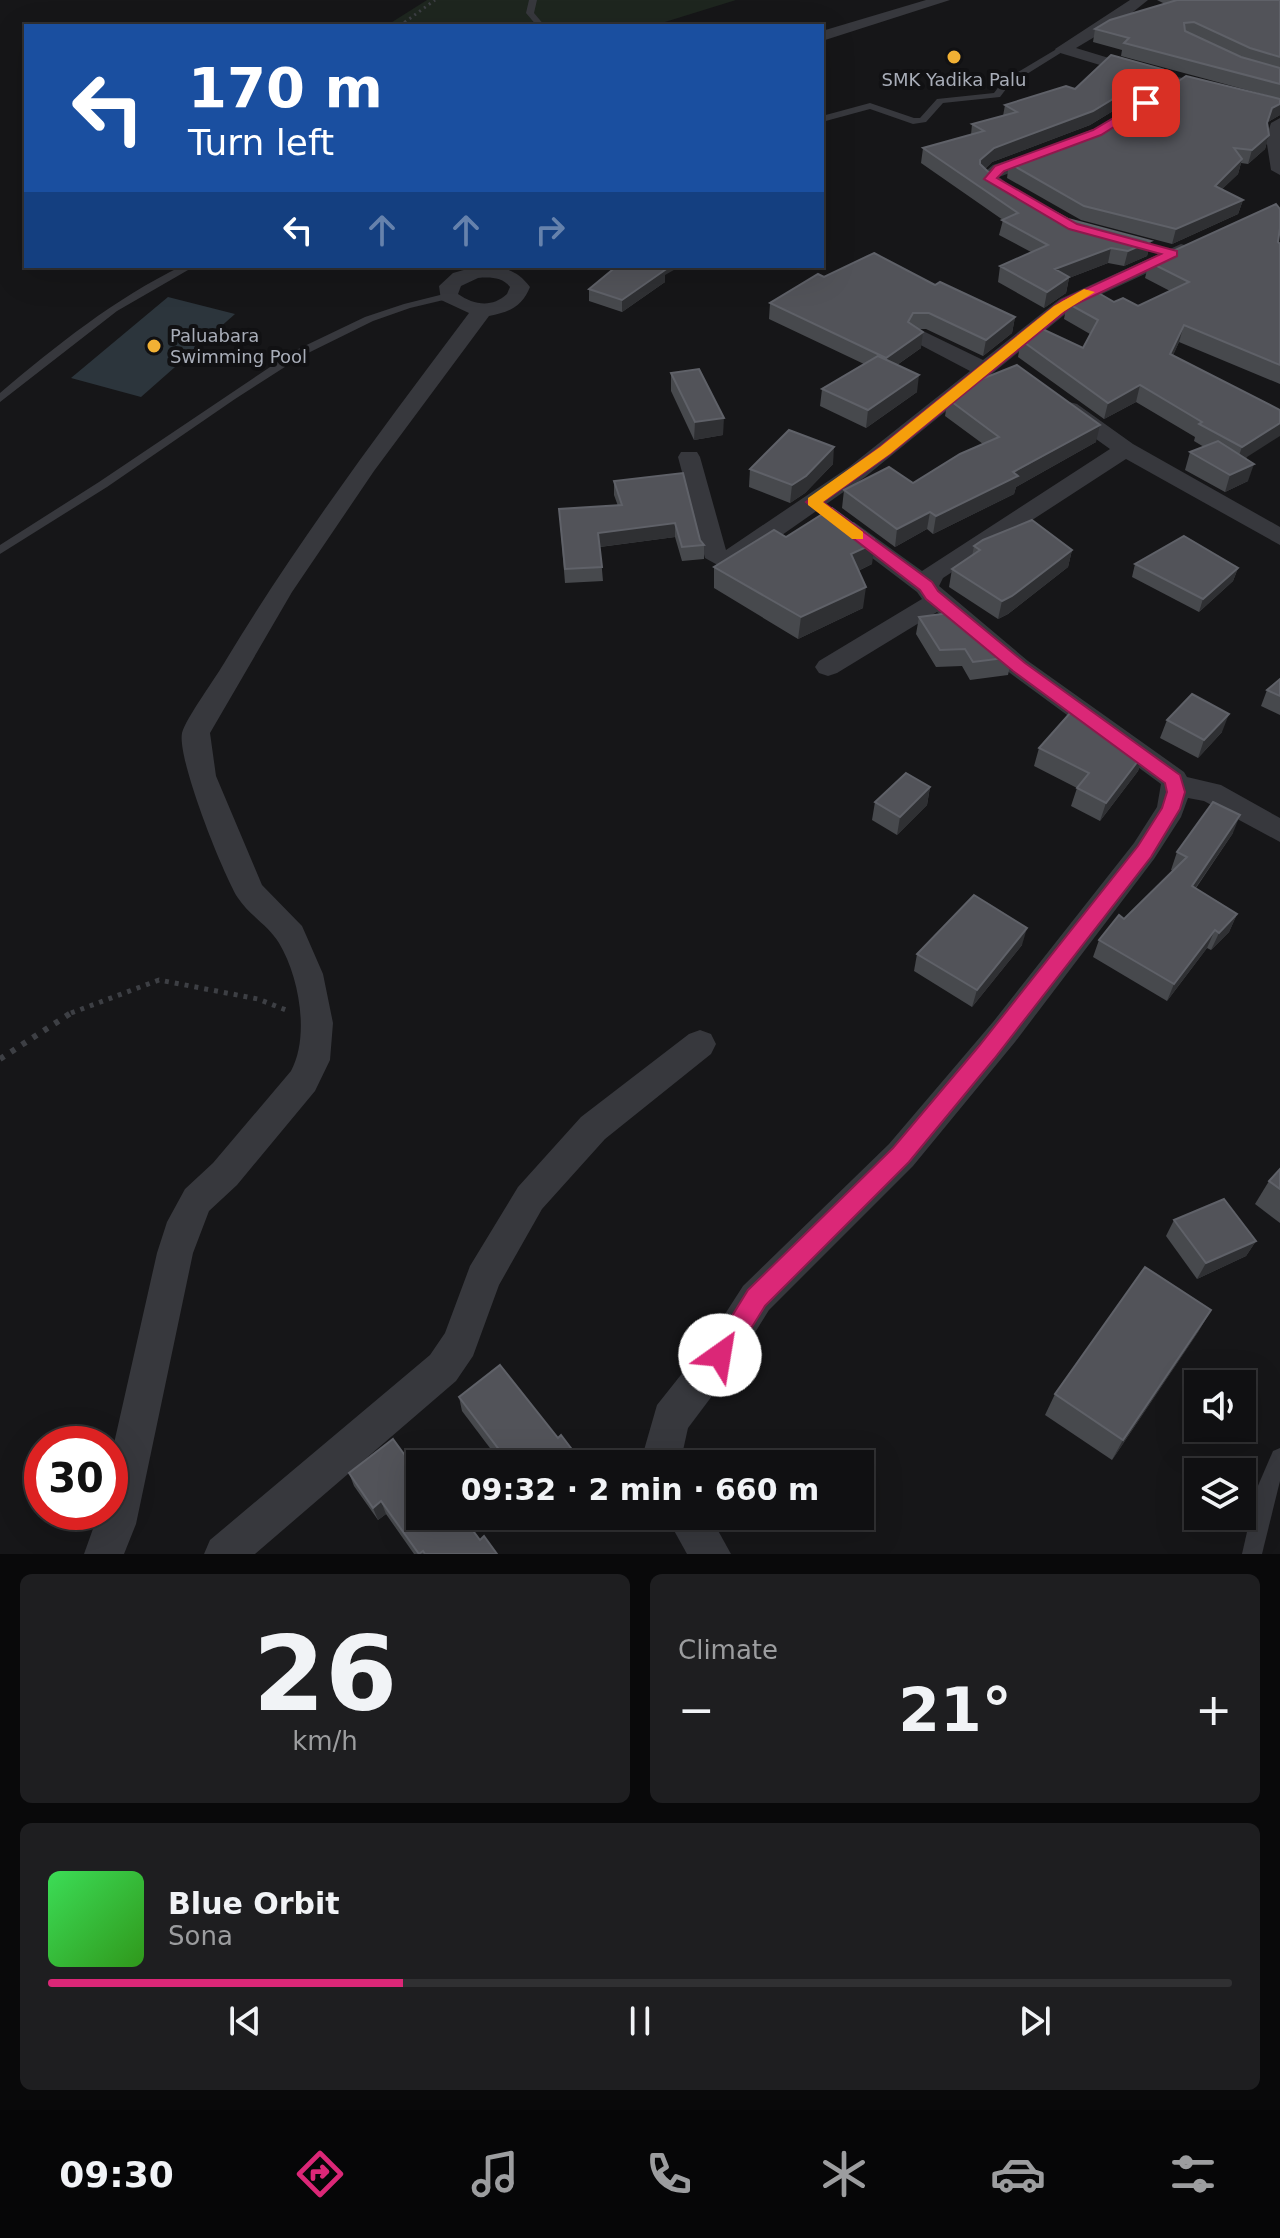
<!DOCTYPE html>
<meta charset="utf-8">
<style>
:root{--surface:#101012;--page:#1e1e20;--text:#f1f3f6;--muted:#9c9d9f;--line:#303032;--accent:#db2777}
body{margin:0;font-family:"DejaVu Sans",sans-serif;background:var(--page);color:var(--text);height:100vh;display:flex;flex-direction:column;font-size:30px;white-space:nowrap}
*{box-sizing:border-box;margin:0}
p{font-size:26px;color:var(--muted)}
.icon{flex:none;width:44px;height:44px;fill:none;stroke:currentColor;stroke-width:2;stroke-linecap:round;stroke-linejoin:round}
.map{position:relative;height:1554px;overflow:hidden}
.drawer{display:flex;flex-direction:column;gap:20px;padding:20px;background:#09090a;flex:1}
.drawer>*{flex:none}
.guide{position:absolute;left:24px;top:24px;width:800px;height:244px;border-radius:0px;box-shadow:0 8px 32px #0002,0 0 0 2px var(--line);background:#1a4fa0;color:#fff;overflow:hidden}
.tools{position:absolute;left:1184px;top:1370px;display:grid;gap:16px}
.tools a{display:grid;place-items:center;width:72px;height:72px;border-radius:0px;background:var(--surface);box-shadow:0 8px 32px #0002,0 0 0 2px var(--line);font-size:40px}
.speed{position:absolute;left:24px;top:1426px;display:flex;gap:16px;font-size:40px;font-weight:700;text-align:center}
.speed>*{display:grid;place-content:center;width:104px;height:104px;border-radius:50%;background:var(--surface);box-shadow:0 8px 32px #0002,0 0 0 2px var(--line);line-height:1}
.speed .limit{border:12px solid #d22;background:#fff;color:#111}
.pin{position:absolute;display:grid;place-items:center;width:68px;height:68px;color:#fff;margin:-34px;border-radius:16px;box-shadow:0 4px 12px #0006}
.me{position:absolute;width:88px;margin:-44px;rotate:32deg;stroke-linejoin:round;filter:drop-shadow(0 0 6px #0008)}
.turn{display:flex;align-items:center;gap:28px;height:168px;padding:0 32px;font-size:36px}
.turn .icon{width:104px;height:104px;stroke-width:2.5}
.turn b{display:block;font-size:56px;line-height:68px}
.lanes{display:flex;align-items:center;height:76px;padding:0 32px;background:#0003;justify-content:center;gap:40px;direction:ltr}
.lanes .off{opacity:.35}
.big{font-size:60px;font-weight:800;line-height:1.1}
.drawer .card{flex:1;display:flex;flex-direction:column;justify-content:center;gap:12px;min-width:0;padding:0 28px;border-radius:12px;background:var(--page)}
.drawer .dial{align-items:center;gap:0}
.dial b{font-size:104px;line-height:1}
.song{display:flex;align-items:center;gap:24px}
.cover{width:96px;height:96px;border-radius:12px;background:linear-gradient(135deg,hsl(130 70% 55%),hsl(110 70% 35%))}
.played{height:8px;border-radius:4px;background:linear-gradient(90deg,var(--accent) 30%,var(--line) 30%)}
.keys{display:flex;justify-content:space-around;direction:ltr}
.heat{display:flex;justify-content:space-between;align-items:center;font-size:44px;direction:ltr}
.drawer .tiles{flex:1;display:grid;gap:20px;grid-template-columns:1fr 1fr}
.card:last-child{grid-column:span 2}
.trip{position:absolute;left:406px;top:1450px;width:468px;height:80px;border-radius:0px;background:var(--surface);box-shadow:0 8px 32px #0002,0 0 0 2px var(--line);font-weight:800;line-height:80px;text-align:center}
.dock{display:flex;height:128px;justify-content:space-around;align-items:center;background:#060607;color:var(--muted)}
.dock .icon{width:56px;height:56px}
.dock .selected{color:var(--accent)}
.dock b{font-size:36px;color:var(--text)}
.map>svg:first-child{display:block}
.green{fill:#1e261f}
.water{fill:#2c353c}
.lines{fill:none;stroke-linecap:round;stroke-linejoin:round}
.path-far2{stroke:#3d3f44;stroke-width:3;stroke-dasharray:2 4;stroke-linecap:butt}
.path-far1{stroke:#3d3f44;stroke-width:5;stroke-dasharray:4 6;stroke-linecap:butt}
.path{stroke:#3d3f44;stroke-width:6;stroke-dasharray:5 8;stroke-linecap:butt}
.lane{fill:#37383d;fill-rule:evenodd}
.street{fill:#37383d;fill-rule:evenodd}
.wall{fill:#47494d}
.shaded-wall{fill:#2f3033}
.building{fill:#525359;stroke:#5f6168;stroke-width:2}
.route{fill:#db2777;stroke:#8e194d;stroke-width:2}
.slow{fill:#f59e0b}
.poi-dot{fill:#f2b134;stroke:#111113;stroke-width:3}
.labels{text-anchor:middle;stroke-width:8;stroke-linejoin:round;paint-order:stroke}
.far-poi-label{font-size:18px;fill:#a8adb8;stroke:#111113}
</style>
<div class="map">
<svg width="1280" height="1554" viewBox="0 0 1280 1554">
<rect width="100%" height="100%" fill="#161618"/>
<path class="green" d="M427 0H736L652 26 389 24Z"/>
<path class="water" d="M168 297 235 314 141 397 71 378Z"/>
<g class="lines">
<path class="path-far2" d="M410 26 405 22 435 0"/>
<path class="path-far1" d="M71 1013 159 980 258 999 286 1010"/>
<path class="path" d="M0 1059 74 1011"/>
<g class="lane">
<path d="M529 0H537L534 13 545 26H537L526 13Z"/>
<path d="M1060 47 1067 49 1009 85 1000 97 943 103 926 122 913 124 870 109 822 122V116L870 103 914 118H920L937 99 994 93 1003 81Z"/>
<path d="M182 266H195L117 311 0 402V393C57 345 114 299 182 266Z"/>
<path d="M448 293 453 296 452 298 410 308 373 321 302 356 235 399 107 487 0 554V545L99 482 294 351 365 317 404 304Z"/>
<path d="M1280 1448V1481L1262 1554H1242L1257 1488 1273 1451Z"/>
</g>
<g class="street">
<path d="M926 0H950L822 41V31Z"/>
<path d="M1130 0H1148L1123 20 1076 48 1145 69V75H1133L1057 52 1055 49Z"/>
<path d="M1177 77 1183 78 1185 82 1183 86 1140 116H1128L1125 112 1128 108Z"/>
<path d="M1280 118V175L1271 170 1266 138 1271 123Z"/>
<path d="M1046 148 1055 153 1052 157 999 177 1024 196 1022 200H1008L982 181 981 175 993 165Z"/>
<path d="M1181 244 1188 246 1191 250 1188 254 1074 307 865 477 739 565 723 568 705 558 678 457 681 452H697L700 457 726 550 849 467 970 371 911 340 908 336 911 332H925L983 360 1060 299Z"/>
<path d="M478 266C500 266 516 268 530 287 522 307 509 312 489 316L374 471 292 592 210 733 216 776 262 885 302 926 306 935 323 974 333 1023 330 1060 315 1091 237 1185 209 1211 193 1253 136 1524 124 1554H84L99 1512H110V1461L157 1253 167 1222 185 1189 213 1163 291 1071C310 1036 299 976 279 943 269 926 249 915 238 898 223 874 177 759 182 733 186 718 217 676 226 660 299 539 384 426 469 313L441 300 439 286 453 273ZM478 278C490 277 502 277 510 287L507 294C492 308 474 305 458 294L461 286Z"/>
<path d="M1069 402 1077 404 1133 444 1280 527V545L1126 459 943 578 939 586 1028 661 1184 772 1187 777 1221 785 1280 818V842L1204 801 1188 798 1181 817 1154 859 1015 1042 913 1166 769 1310 733 1368 688 1428 680 1464H640L657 1405 707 1342 743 1286 889 1144 993 1022 1134 843 1157 807 1161 784 1010 673 937 612 837 673 828 676 819 673 815 667 819 661 922 599 917 592 838 532 834 527 838 522H854L922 571 1110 449 1061 414 1058 409Z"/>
<path d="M700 1030 711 1034 716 1044 711 1054 605 1139 542 1209 499 1285 473 1356 456 1381 255 1554H204L210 1540 430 1355 445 1333 470 1266 518 1187 581 1117 689 1034Z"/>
<path d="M666 1516H710L731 1554H687Z"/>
</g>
</g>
<g class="wall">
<path d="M1157 0H1280V99L1121 56 1122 50 1093 42 1095 29 1165 4Z"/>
<path d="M1159 83 1090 125 992 162 985 169 998 181 1068 219 1151 241 1147 256 1124 266 1108 263 1069 278 1066 293 1044 308 998 282 1000 266 1031 252 999 235 1003 220 921 163 923 148 971 135 972 124 1003 116 1005 105 1075 89Z"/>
<path d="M1280 99V115L1268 122 1269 135 1265 149 1248 164 1241 163 1238 174 1222 189 1243 200 1238 214 1172 244 1081 220 1007 178 1009 163Z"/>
<path d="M1278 242 1280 244V384L1179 342 1173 355 1280 410 1246 458 1248 481 1225 492 1185 470 1190 452 1204 447 1194 441 1195 437 1136 402 1104 419 1018 357 1021 340 1083 348 1090 334 1064 319 1067 303 1114 302 1138 306 1170 291 1145 278 1149 262Z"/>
<path d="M665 275V282L622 312 589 301V289Z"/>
<path d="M824 277 935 285 1015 317 1012 333 983 356 926 329H919L921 348 897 365 917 392 866 428 820 406 822 389 864 364 769 319 770 303Z"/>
<path d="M671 373 723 435 694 440 671 391Z"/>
<path d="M948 399 1096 442 1016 487 1014 494 933 534 927 529 895 547 842 508 844 490 913 483 983 444 945 416Z"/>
<path d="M833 464 805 493 790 503 749 487 750 469Z"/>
<path d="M614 481 700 540 704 545V559L682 561 675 537 600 547 603 581 565 583 559 509 618 506 614 495Z"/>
<path d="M786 537 872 564 858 571 863 608 798 639 714 588V567Z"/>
<path d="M974 546 1072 550 1068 567 1008 614 998 619 949 587 952 569 972 556Z"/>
<path d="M1135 564 1238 568 1233 581 1199 612 1132 577Z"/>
<path d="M919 617 1012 657 1008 675 970 680 962 666 936 667 916 634Z"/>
<path d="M1280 679V715L1261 706 1267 690Z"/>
<path d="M1167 720 1222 732 1198 758 1160 738Z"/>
<path d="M1039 748 1144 753 1138 771 1100 821 1071 806 1077 788 1034 766Z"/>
<path d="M930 787 927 805 897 835 872 820 875 802Z"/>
<path d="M1233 833 1196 888 1237 914 1229 932 1211 950 1207 948 1167 1001 1093 957 1099 940 1124 919 1173 871 1171 870 1177 852Z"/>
<path d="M1022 945 972 1007 914 971 917 954Z"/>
<path d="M1280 1169V1223L1255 1204 1269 1181Z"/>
<path d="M1174 1220 1256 1241 1246 1256 1197 1279 1166 1236Z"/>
<path d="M1211 1310 1198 1332 1112 1460 1045 1415 1055 1394Z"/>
<path d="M459 1397 558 1438 583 1464H502L462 1411Z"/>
<path d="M349 1473 420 1516 480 1540 497 1554H414L386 1514 378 1520 354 1486Z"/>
</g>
<g class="shaded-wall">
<path d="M1162 69 1159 83 1090 125 992 162 978 175 980 160 994 148Z"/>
<path d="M1280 104V115L1268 122 1272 108Z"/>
<path d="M1269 135 1265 149 1248 164 1252 150Z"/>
<path d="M1242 159 1238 174 1211 200 1215 186Z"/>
<path d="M1243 200 1238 214 1172 244 1176 229Z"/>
<path d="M1151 241 1147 256 1124 266 1128 251Z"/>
<path d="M1111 248 1108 263 1069 278 1066 293 1044 308 1047 292 1055 269Z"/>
<path d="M661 266H681L665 275V282L622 312V300Z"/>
<path d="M1015 317 1012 333 983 356 986 340Z"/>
<path d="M1184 325 1179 342 1166 371 1170 354Z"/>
<path d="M923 332 921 348 884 374 886 358Z"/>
<path d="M919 375 917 392 866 428 868 410Z"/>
<path d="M1140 385 1136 402 1104 419 1108 403Z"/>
<path d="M724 418 723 435 694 440 695 422Z"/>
<path d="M1280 423V436L1236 464 1242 447Z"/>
<path d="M1100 425 1096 442 1016 487 1014 494 933 534 936 516Z"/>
<path d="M834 447 833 464 805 493 790 503 792 485Z"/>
<path d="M1254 464 1248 481 1225 492 1230 475Z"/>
<path d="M930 512 927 529 895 547 897 529Z"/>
<path d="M675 523V537L599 547 598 533Z"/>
<path d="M875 543 872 564 848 576 851 554Z"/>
<path d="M1072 550 1068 567 1008 614 998 619 1002 601Z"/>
<path d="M1238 568 1233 581 1199 612 1203 599Z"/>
<path d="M866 587 863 608 798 639 801 617Z"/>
<path d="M1229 714 1222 732 1198 758 1204 740Z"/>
<path d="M1144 753 1138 771 1100 821 1106 803Z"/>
<path d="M930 787 927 805 897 835 900 817Z"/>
<path d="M1240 815 1233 833 1185 903 1192 886Z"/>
<path d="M1237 914 1229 932 1211 950 1219 933Z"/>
<path d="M1027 928 1022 945 972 1007 977 990Z"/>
<path d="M1215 930 1207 948 1167 1001 1174 984Z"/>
<path d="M1256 1241 1246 1256 1197 1279 1206 1263Z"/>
<path d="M1211 1310 1198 1332 1112 1460 1123 1440Z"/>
<path d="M381 1501 386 1514 378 1520 373 1508Z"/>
</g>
<g class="building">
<path d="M1177 0H1280V57L1250 48 1194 22 1184 23 1185 31 1241 57 1280 68V84L1124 43 1129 38 1095 29 1110 20Z"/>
<path d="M1111 55 1162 69 1093 111 994 148 980 160V164L998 181 1068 219 1151 241 1128 251 1111 248 1055 269 1069 277 1047 292 1000 266 1048 245 1002 220 1018 213 923 148 984 131 972 124 1017 112 1005 105 1066 86 1075 89Z"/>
<path d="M1186 76 1280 99V104L1272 108 1267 123 1269 135 1252 150 1234 148 1242 159 1215 186 1243 200 1176 229 1084 206 1009 163 1107 125 1135 111Z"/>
<path d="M1276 204 1280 209V228L1278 242 1280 244V365L1184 325 1170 354 1280 410V423L1242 447 1199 424 1202 422 1140 385 1108 403 1021 340 1038 327 1083 348 1098 320 1067 303 1079 293 1090 288 1114 302 1123 298 1138 306 1189 282 1149 262Z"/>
<path d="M874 253 935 285 940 282 1015 317 986 340 929 313H913L908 322 923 332 886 358 770 303 818 274 824 277Z"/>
<path d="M617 266H661L659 267 665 270 622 300 589 289Z"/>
<path d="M878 356 919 375 868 410 822 389Z"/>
<path d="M1017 365 1100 425 1013 472 1018 476 936 516 930 512 897 529 844 490 889 467 913 483 960 454 999 437 948 399 964 386Z"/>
<path d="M699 369 724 418 695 422 671 373Z"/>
<path d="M789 430 834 447 806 476 792 485 750 469Z"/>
<path d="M1218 441 1254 464 1230 475 1190 452Z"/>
<path d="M683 473 700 540 704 545 682 547 675 523 598 533 602 567 565 569 559 509 622 505 614 481Z"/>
<path d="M832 508 874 539 875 543 851 554 866 587 801 617 714 567 774 530 786 537Z"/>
<path d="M1032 520 1072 550 1012 596 1002 601 952 569 980 550 974 546 983 540Z"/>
<path d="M1184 536 1238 568 1203 599 1135 564Z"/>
<path d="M957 612 1012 657 973 662 965 649 940 650 919 617Z"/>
<path d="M1280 679V696L1267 690Z"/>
<path d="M1192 694 1229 714 1204 740 1167 720Z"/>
<path d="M1071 712 1119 735 1144 753 1106 803 1077 788 1089 773 1039 748Z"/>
<path d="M906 773 930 787 900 817 875 802Z"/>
<path d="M1213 802 1240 815 1192 886 1237 914 1219 933 1215 930 1174 984 1099 940 1119 915 1124 919 1187 857 1177 852Z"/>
<path d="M974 895 1027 928 977 990 917 954Z"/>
<path d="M1280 1169V1189L1269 1181Z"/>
<path d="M1224 1199 1256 1241 1206 1263 1174 1220Z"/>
<path d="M1145 1267 1211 1310 1123 1440 1055 1394Z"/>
<path d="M500 1365 558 1438 561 1435 583 1464H510L459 1397Z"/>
<path d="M393 1439 420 1476V1516H462L480 1540 484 1536 497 1554H425L423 1551 419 1554 381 1501 373 1508 349 1473Z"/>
</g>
<path class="route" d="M1142 101 1152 103 1101 135 1004 171 997 178 1077 224 1177 251V256L1072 306 890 454 823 502 932 582 938 591 1025 663 1180 775 1185 792 1180 809 1151 857 994 1059 909 1162 765 1306 729 1364 720 1367 711 1364 708 1355 748 1290 893 1148 979 1046 1138 846 1162 808 1167 792 1165 783 1013 671 926 599 920 590 806 502 880 447 1062 300 1161 254 1069 229 984 179 995 166 1093 130Z"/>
<path class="slow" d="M1084 289 1095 292 1063 312 890 454 823 502 863 532V539H852L808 505V498L880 447 1054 306Z"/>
<g class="poi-dot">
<circle cx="954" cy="57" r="8"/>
<circle cx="154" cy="346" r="8"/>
</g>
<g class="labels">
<g class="far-poi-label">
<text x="954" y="86">SMK Yadika Palu</text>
<text x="170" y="342" text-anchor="start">Paluabara<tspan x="170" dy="21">Swimming Pool</tspan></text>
</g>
</g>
</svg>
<div class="tools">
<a><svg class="icon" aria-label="sound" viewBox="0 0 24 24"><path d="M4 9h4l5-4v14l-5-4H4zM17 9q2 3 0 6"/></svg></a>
<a><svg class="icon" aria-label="layers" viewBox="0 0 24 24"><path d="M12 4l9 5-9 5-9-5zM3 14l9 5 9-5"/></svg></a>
</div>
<div class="speed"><div class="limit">30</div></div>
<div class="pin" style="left:1146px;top:103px;background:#d93025"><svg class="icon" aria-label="arrive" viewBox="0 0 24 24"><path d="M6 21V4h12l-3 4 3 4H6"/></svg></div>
<svg class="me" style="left:720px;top:1355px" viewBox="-20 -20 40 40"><circle r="19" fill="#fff"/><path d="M0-13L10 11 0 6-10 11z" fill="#db2777"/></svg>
<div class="trip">09:32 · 2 min · 660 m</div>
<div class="guide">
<div class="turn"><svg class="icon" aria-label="left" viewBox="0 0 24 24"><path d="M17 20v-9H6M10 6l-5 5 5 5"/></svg><div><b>170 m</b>Turn left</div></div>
<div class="lanes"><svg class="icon" aria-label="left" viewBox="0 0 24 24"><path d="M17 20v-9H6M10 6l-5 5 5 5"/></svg><svg class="icon off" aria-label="ahead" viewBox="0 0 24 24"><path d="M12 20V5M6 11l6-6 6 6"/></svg><svg class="icon off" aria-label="ahead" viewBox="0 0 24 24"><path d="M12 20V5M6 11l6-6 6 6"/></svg><svg class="icon off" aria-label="right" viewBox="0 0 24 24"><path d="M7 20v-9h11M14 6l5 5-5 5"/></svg></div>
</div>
</div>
<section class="drawer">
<div class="tiles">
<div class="card dial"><b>26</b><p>km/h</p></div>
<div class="card"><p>Climate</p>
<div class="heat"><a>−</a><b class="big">21°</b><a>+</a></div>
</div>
<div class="card">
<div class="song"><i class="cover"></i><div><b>Blue Orbit</b><p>Sona</p></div></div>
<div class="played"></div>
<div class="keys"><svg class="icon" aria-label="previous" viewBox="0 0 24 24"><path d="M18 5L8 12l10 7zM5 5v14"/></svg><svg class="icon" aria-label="pause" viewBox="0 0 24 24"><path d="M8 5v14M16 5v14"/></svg><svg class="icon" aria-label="next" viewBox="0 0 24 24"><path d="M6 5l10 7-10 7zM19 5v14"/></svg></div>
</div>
</div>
</section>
<nav class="dock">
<b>09:30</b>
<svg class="icon selected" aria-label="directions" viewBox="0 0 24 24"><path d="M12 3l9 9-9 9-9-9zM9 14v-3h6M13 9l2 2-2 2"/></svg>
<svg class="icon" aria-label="music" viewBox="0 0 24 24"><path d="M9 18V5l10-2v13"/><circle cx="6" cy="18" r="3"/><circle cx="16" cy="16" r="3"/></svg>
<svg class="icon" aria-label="phone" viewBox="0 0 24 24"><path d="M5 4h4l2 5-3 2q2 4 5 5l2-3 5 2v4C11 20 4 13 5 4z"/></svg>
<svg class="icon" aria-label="climate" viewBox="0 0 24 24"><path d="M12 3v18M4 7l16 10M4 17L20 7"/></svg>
<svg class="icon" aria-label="car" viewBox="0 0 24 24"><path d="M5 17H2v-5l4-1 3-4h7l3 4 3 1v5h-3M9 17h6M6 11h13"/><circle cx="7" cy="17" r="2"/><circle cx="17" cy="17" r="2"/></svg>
<svg class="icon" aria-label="filters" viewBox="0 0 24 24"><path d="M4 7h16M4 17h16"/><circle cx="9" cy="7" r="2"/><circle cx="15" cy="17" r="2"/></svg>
</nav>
